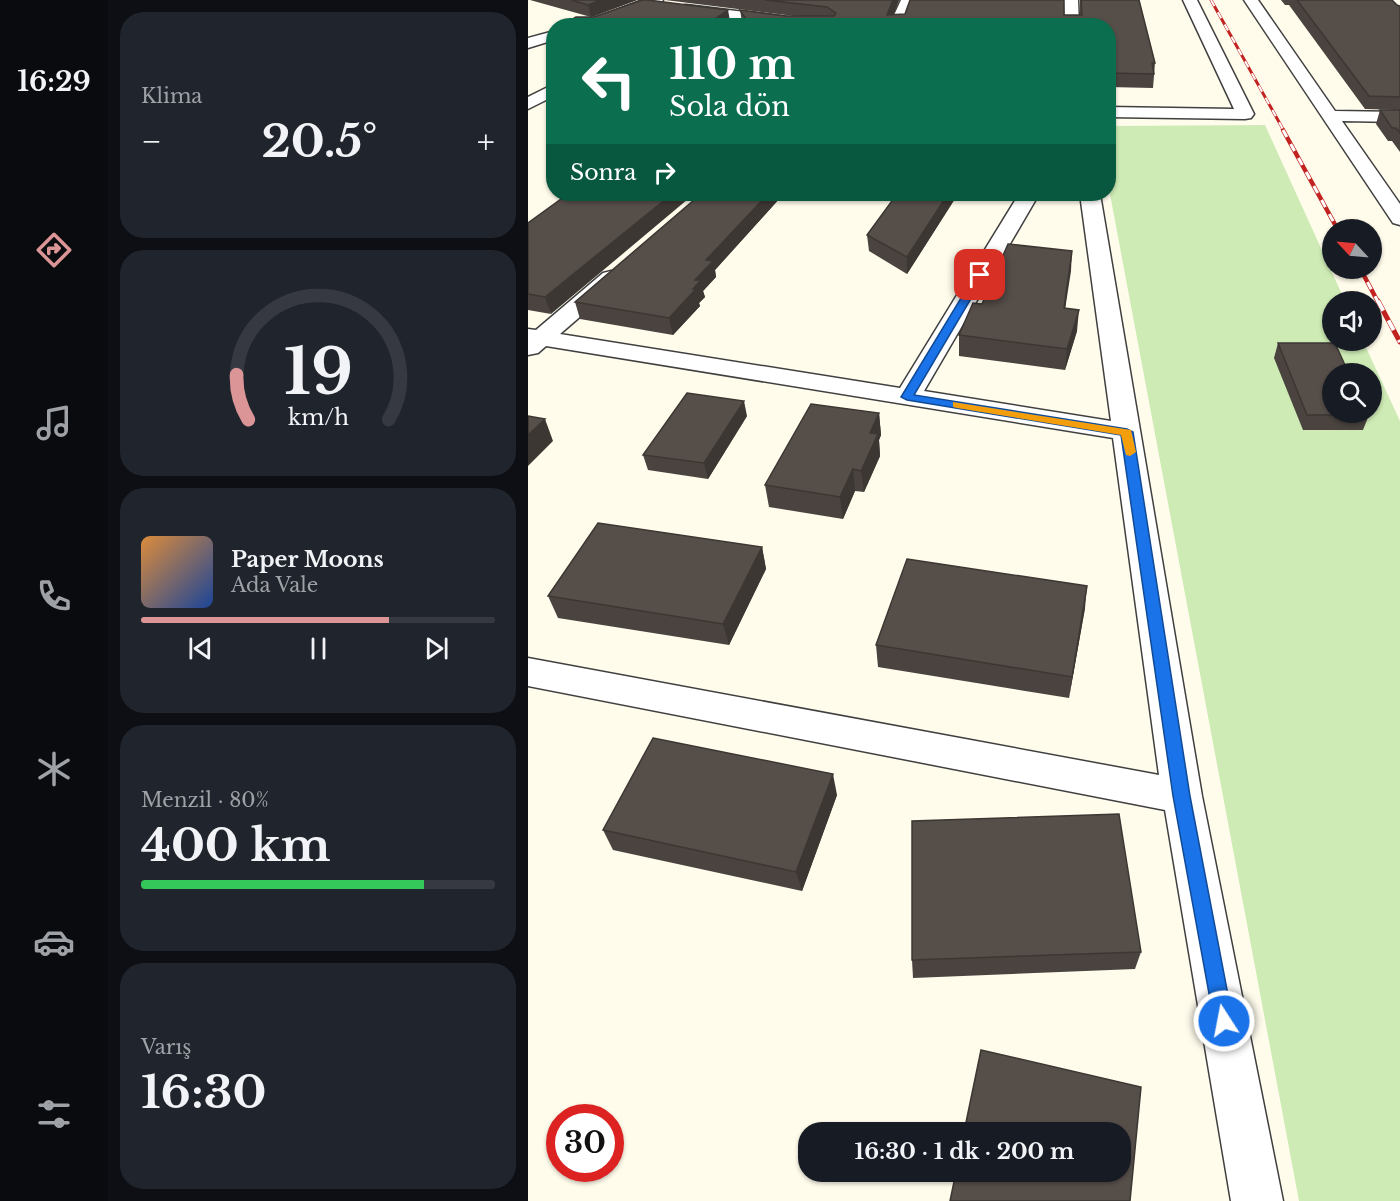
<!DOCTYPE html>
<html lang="tr">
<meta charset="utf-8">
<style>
:root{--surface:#171b24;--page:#20242c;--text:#f1f3f6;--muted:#9ea1a6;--line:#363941;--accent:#dc9596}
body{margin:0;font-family:"Libre Baskerville",serif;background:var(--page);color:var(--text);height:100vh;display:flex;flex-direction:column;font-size:22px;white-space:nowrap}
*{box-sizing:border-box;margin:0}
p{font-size:20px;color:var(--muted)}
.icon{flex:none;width:33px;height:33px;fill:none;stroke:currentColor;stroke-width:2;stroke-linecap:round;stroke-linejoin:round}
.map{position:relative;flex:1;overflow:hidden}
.details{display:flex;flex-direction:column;gap:12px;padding:12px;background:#0d0f14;width:420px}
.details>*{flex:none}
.guide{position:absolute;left:18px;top:18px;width:570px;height:183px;border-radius:24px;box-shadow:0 2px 4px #0004;background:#0b6e4f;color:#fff;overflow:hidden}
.needle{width:39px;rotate:296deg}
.tools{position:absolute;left:794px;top:219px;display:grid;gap:12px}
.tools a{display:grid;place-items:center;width:60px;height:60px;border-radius:50%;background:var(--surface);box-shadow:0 2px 4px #0004;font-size:30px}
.speed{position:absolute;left:18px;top:1104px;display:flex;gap:12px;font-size:30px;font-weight:700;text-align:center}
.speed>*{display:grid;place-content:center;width:78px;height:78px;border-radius:50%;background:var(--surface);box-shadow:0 2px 4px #0004;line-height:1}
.speed .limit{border:9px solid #d22;background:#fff;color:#111}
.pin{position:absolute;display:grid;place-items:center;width:51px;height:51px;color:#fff;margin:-26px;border-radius:12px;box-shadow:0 3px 9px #0006}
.me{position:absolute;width:66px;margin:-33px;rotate:349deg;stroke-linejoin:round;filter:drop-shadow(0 0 4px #0008)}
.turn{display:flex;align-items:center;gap:21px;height:126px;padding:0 24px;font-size:27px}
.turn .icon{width:78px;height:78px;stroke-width:2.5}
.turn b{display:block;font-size:42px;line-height:51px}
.then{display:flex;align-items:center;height:57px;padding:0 24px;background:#0003;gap:12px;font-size:22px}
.big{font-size:45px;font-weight:800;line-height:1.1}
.details .tile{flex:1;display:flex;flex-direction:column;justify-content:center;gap:9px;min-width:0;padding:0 21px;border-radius:24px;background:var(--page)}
.details .dial{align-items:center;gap:0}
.dial svg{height:156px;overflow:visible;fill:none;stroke:var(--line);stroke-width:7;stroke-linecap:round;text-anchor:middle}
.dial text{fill:var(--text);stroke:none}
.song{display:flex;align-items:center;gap:18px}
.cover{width:72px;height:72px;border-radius:9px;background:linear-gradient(135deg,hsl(30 70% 55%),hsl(220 70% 35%))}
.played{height:6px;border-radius:3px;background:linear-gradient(90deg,var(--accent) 70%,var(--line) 70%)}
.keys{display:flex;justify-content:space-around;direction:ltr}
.heat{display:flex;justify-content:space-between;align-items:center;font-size:33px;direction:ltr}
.charge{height:9px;border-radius:4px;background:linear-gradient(90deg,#34c759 80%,var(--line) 0)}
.trip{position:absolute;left:270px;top:1122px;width:333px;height:60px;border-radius:24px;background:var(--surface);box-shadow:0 2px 4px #0004;font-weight:800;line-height:60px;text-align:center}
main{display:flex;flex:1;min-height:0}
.tabs{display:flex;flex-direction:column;width:108px;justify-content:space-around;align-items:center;background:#090b0e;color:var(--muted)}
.tabs .icon{width:42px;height:42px}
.tabs .on{color:var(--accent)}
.tabs b{font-size:27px;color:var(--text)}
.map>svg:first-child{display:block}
.green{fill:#ceebb5;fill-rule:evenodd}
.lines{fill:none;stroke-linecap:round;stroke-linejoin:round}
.street-casing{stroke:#404040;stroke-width:3}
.street{fill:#fff;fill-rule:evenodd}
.rail-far2-casing{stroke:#c22220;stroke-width:3}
.rail-far1-casing{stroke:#c22220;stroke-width:4.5}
.rail-casing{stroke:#c22220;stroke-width:5}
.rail-far2{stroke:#fff;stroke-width:2;stroke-dasharray:7;stroke-linecap:butt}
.rail-far1{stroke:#fff;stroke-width:3;stroke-dasharray:8;stroke-linecap:butt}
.rail{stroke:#fff;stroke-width:4;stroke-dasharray:11;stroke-linecap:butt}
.wall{fill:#4a433f}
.shaded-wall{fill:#3c3733}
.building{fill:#564e49;stroke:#3c3733;stroke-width:1.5}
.route{fill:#1a73e8;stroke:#114b97;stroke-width:1.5}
.slow{fill:#f59e0b}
</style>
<main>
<nav class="tabs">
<b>16:29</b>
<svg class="icon on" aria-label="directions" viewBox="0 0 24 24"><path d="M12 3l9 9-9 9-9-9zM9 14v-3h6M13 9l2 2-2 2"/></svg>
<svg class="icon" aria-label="music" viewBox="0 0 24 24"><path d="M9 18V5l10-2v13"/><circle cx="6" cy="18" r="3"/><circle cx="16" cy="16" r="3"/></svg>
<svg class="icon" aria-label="phone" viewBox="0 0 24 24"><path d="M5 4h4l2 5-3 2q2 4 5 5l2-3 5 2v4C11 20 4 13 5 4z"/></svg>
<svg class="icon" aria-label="climate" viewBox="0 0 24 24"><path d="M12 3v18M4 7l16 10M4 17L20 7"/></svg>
<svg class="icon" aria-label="car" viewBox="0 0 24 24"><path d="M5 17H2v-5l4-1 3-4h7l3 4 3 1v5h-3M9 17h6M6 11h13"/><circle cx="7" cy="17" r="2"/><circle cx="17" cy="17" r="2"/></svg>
<svg class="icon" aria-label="filters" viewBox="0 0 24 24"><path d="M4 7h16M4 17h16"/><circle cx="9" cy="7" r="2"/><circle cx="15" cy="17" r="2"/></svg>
</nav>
<section class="details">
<div class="tile"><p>Klima</p>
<div class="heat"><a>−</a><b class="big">20.5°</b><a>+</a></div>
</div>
<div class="tile dial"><svg viewBox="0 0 100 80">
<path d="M14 69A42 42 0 1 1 86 69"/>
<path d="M14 69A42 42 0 0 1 8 46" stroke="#dc9596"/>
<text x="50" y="56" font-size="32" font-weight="700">19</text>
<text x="50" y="72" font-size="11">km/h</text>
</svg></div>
<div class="tile">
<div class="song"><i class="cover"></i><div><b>Paper Moons</b><p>Ada Vale</p></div></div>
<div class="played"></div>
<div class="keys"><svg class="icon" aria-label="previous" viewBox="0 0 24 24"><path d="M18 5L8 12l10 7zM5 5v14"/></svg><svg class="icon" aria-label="pause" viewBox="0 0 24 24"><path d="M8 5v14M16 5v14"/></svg><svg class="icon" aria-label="next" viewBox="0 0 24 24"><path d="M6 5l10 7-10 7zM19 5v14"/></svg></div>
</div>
<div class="tile"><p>Menzil · 80%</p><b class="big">400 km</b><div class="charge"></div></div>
<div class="tile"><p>Varış</p><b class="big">16:30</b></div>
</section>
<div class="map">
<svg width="872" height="1201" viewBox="0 0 872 1201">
<rect width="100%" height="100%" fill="#fffcec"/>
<path class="green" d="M737 125 817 301 804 302V340L835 341 872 421V1201H771L581 189 580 126ZM804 374H843V412H804Z"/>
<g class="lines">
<defs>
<g id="street">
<path d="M115 0H135L133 3 68 26H46Z"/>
<path d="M373 0H387L375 26H361Z"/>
<path d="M536 0H550L551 26H537Z"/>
<path d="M655 0H669L726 114 723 118 717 119 580 117V107L706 109Z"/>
<path d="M716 0H730L807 111 872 112V122L814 121 872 204V225L865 223Z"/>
<path d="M158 5 300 22 307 26H260L153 12 151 9 153 6Z"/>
<path d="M26 31V40L0 48V38Z"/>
<path d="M26 84V96L0 109V97Z"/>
<path d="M491 194H511L396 391 583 421 552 194H572L674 796 755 1201H703L637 810 0 686V658L631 775 585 438 18 346 10 353 0 355V329L8 330 75 273 83 271 91 273 94 278 91 283 32 334 372 388Z"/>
</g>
</defs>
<use href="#street" class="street-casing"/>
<use href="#street" class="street"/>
<defs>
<path id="rail-far2" d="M683 0 756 131"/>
<g id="rail-far1">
<path d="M755 130 810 230"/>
<path d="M832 268 850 302"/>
</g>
<path id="rail" d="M850 301 872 342"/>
</defs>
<use href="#rail-far2" class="rail-far2-casing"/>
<use href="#rail-far1" class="rail-far1-casing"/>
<use href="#rail" class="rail-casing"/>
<use href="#rail-far2" class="rail-far2"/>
<use href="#rail-far1" class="rail-far1"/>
<use href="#rail" class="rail"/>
</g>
<g class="wall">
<path d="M2 0H109L64 17 202 21 195 26H32L63 17Z"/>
<path d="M137 0H371L365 15H552V0H611L627 63 625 88 580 87V26H216L214 22 212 10 258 16H266Z"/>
<path d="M753 0H864L869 5 872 6V152L864 141H860L848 124 852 110H871L837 109 761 5H757Z"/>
<path d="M173 194H276L270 200 252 198 187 270 188 277 175 291 177 297 171 303 172 306 145 335 52 319 47 302Z"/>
<path d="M430 194 379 274 341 251 339 235Z"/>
<path d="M0 223 23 314 0 310Z"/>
<path d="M544 251 537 309 549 331 537 370 431 356V335L454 304Z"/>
<path d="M750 343 841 415 835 430H775L746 358Z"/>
<path d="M351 413 353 435 351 440 352 456 336 492 327 491 315 519 241 507 237 485Z"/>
<path d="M219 416 180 479 120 470 115 455Z"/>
<path d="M234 547 238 569 201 645 30 618 20 596Z"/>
<path d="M557 608 541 698 350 667 348 645Z"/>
<path d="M309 795 274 891 85 850 75 830Z"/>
<path d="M613 952 607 969 385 978 384 960Z"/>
</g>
<g class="shaded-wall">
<path d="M73 0H109L63 17 60 5Z"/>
<path d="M365 0H371L361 26 359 15Z"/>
<path d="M200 10 202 21 195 26H176Z"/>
<path d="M144 194H166L23 314 17 297Z"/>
<path d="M240 194H251L252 198 187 270 188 277 175 291 177 297 171 303 172 306 145 335 141 318 167 280 178 260Z"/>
<path d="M269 194H276L270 200Z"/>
<path d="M420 194H430L379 274V257Z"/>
<path d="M544 251 543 271 534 329 536 308Z"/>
<path d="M551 310 549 331 537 370 539 349Z"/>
<path d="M216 401 219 416 180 479 176 463Z"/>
<path d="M351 413 353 435 351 440 352 456 336 492 333 471 342 433Z"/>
<path d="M17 419 25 441 0 466V435Z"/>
<path d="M325 469 327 491 315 519 312 497Z"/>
<path d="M234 547 238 569 201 645 195 624Z"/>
<path d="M559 586 557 608 541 698 544 677Z"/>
<path d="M305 774 309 795 274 891 268 872Z"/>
</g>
<g class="building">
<path d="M43 0H73L60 5Z"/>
<path d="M114 0H120L200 10 176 26H32L48 17H66Z"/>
<path d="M237 0H365L359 15 377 14 382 0H536V15H554L553 0H611L627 63H624L626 74 580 73V26H223L212 10 258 16H306L308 13 299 7Z"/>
<path d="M769 0H864L869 5 872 6V97L841 96Z"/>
<path d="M852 110H872V133L868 128H864Z"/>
<path d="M40 194H144L17 297 0 294V223Z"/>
<path d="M173 194H240L178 260 185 261 167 280H173L165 289H168L141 318 47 302Z"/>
<path d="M369 194H420L379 257 339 235Z"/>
<path d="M480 244 544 251 536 308 551 310 539 349 431 335 445 303 454 304Z"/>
<path d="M750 343H807L821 374H804V412H840L841 415H779Z"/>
<path d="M159 393 216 401 176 463 115 455Z"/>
<path d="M283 404 351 413 342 433 350 434 333 471 325 469 312 497 237 485Z"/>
<path d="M0 416 17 419 0 435Z"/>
<path d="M70 523 234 547 195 624 20 596Z"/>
<path d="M379 559 559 586 544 677 348 645Z"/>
<path d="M125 738 305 774 268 872 75 830Z"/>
<path d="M591 814 613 952 384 960V821Z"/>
<path d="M453 1050 613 1087 602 1201H422L428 1172H592V1132H436Z"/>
</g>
<path class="route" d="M452 272 457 275 386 395 599 429 605 432 662 796 705 1021 703 1028 696 1031 689 1028 686 1021 645 796 593 435 379 400 373 397 447 275Z"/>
<path class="slow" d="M425 402 603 430 608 452 602 456 598 455 593 435 429 408 425 407Z"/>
</svg>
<div class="tools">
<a><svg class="needle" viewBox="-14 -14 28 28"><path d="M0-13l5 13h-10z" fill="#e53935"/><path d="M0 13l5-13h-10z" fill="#9ea1a6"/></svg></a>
<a><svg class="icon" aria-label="sound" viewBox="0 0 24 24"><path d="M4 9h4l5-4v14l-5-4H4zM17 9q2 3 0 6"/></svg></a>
<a><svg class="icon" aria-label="search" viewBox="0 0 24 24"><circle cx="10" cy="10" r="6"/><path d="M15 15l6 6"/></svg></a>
</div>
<div class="speed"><div class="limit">30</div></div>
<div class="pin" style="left:452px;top:275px;background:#d93025"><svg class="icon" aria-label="arrive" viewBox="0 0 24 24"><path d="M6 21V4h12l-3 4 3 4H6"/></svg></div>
<svg class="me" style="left:696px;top:1021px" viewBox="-20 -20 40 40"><circle r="17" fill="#1a73e8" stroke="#fff" stroke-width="3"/><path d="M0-11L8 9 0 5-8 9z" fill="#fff"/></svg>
<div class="trip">16:30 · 1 dk · 200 m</div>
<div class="guide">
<div class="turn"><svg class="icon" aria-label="left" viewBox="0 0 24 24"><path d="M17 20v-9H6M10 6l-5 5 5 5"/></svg><div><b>110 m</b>Sola dön</div></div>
<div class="then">Sonra<svg class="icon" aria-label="right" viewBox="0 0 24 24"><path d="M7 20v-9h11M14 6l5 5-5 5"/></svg></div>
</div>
</div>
</main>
